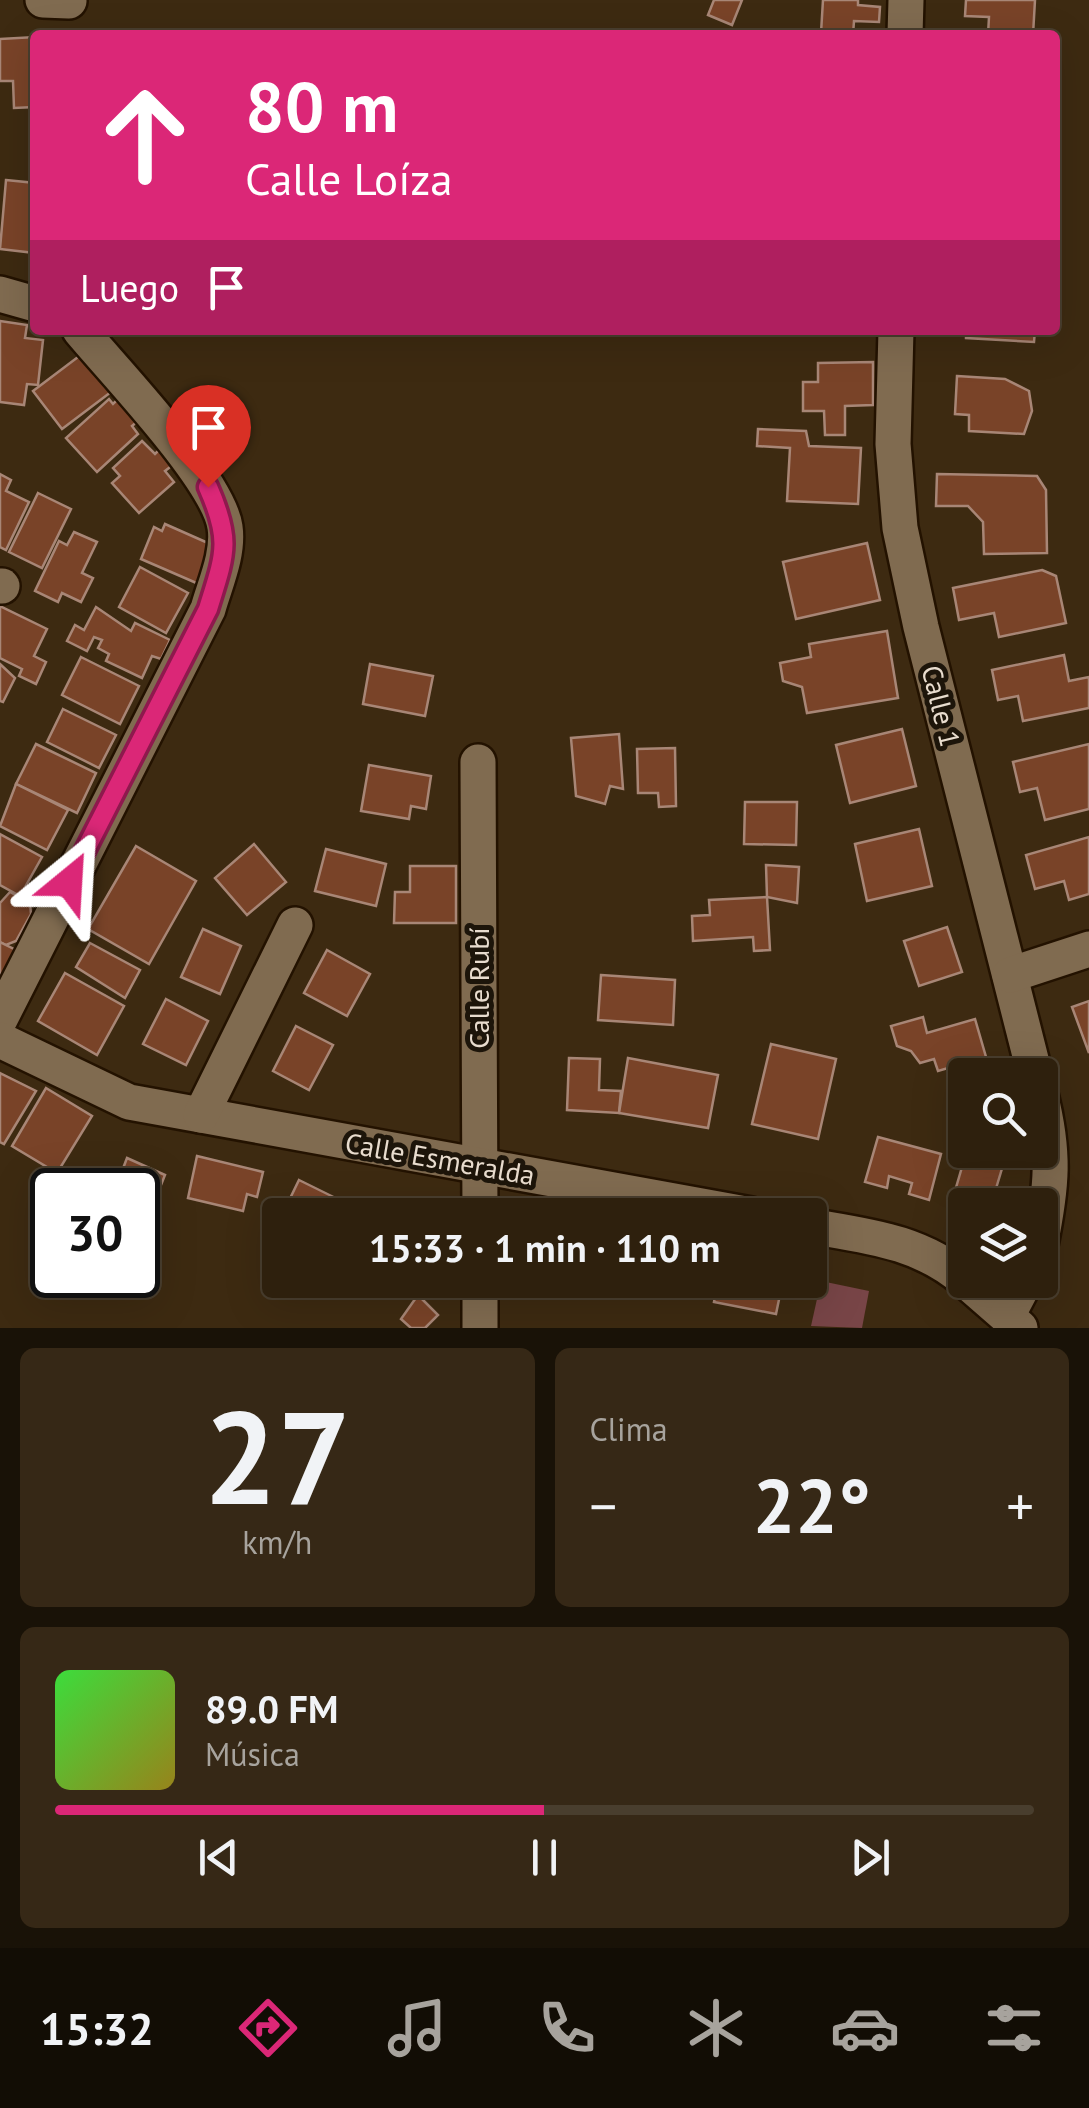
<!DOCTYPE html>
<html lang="es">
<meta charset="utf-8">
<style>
:root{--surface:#2e200d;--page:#362816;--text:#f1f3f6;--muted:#a7a39d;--line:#493e2e;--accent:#db2777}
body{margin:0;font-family:"PT Sans",sans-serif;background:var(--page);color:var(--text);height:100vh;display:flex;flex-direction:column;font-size:38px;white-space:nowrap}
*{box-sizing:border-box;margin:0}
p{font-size:32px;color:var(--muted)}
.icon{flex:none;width:55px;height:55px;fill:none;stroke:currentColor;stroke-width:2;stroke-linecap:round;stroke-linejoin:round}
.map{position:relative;height:1328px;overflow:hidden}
.sheet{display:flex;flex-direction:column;gap:20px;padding:20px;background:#191207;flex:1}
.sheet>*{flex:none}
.guide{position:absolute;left:30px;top:30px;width:1030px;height:305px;border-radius:10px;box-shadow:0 10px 40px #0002,0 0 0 2px var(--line);background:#db2777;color:#fff;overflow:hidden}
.fabs{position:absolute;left:948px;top:1058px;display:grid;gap:20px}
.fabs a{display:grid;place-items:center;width:110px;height:110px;border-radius:10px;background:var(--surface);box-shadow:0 10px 40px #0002,0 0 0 2px var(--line);font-size:50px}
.speed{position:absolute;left:30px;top:1168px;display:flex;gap:20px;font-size:50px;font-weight:700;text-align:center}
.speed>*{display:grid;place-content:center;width:130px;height:130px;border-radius:50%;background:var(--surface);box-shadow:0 10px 40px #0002,0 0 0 2px var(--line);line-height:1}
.speed .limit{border:5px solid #111;border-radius:15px;background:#fff;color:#111}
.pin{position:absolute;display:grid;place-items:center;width:85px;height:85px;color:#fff;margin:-102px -42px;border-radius:50% 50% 50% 0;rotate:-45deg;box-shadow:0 0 10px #0007}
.pin .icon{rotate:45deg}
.me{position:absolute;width:110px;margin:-55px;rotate:27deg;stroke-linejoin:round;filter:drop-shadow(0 0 8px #0008)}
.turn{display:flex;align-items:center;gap:35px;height:210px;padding:0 50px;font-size:45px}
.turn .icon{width:130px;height:130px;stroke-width:2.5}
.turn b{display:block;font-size:70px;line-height:85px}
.then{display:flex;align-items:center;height:95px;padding:0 50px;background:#0003;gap:20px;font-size:38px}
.big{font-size:75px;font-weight:600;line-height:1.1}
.sheet .tile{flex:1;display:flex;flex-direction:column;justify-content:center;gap:15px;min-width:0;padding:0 35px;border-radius:15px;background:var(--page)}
.sheet .dial{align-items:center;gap:0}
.dial b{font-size:130px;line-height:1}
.song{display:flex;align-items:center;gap:30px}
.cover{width:120px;height:120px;border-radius:15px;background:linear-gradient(135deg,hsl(120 70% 55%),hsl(50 70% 35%))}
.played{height:10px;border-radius:5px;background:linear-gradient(90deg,var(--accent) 50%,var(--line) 50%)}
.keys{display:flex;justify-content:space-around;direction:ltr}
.heat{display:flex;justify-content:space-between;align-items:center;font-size:55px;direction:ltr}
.sheet .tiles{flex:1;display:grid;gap:20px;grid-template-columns:1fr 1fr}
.tile:last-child{grid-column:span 2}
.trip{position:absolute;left:262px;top:1198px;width:565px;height:100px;border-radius:10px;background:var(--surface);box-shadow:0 10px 40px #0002,0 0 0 2px var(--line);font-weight:600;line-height:100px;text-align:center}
.tabs{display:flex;height:160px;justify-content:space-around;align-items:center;background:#120d05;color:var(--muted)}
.tabs .icon{width:70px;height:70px}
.tabs .on{color:var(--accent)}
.tabs b{font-size:45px;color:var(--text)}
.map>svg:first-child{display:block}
.green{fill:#784547}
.building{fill:#794328;stroke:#a88676;stroke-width:2.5}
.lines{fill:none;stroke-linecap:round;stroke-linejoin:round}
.minor-casing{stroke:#231200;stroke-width:40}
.minor{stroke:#806b50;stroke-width:35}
.route-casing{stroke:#8e194d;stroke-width:25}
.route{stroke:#db2777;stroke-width:18}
.labels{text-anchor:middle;stroke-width:10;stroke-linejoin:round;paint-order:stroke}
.street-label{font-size:28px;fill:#e8dcce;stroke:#1d150a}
</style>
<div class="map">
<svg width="1089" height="1328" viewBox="0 0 1089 1328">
<rect width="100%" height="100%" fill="#3d2a11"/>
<path class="green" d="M821 1281 869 1291 862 1328 811 1326Z"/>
<g class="building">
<path d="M714 0H742L732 25 708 15Z"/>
<path d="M823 0H858V5L880 7 879 22 854 21 853 35 821 33Z"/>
<path d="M966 0H1035L1033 35H988L989 17 965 16Z"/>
<path d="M35 37V107L14 108 13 81H0V39Z"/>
<path d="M6 180 35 183V253L0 249Z"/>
<path d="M0 321 27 325 25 338 43 340 38 385 27 384 24 405 0 402Z"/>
<path d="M966 330H1035L1034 342 966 338Z"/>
<path d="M82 354 111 392 62 429 33 391Z"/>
<path d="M873 362V405L845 406V435H825L824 411H803V382H818V363Z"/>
<path d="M957 376 1005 379 1029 391 1032 411 1024 434 969 431V415L955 414Z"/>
<path d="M109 399 113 404 118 399 138 421 132 426 138 434 97 472 66 438Z"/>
<path d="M758 429 806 431 809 446 861 448 858 504 787 501 790 448 757 446Z"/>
<path d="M142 441 155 454 160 449 174 464 165 471 174 482 139 513 112 483 120 476 113 468Z"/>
<path d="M0 474 11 480 6 491 29 502 6 550 0 547Z"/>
<path d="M937 474 1037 476 1046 490 1047 553 984 554 983 522 968 506H936Z"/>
<path d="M38 493 71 509 42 568 9 552Z"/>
<path d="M165 524 217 547 201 585 141 559 154 527 162 531Z"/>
<path d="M74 532 97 542 82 573 93 578 81 602 62 593 58 602 35 591 59 541 67 545Z"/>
<path d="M867 543 880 600 796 619 783 562Z"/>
<path d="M140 567 188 593 166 633 119 607Z"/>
<path d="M1042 570 1056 576 1066 623 999 637 994 613 959 620 953 588Z"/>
<path d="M0 606 47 629 34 656 46 662 36 684 19 676 22 669 0 658Z"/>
<path d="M96 607 131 631 135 623 170 640 161 659 152 656 142 678 106 661 109 654 98 648 102 640 94 637 87 651 67 641 75 625 84 630Z"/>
<path d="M887 631 898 698 807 713 802 687 783 681 780 663 811 657 809 644Z"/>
<path d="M1064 655 1069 681 1089 677V708L1023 721 1018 696 998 700 992 670Z"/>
<path d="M81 657 139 686 120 724 62 695Z"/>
<path d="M0 664 15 678 3 702 0 701Z"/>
<path d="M370 664 433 676 425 716 363 704Z"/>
<path d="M63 709 116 735 99 768 47 742Z"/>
<path d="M902 729 916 786 850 803 836 745Z"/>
<path d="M619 734 623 789 610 786 605 804 576 796 571 738Z"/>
<path d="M36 744 96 773 77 813 16 784Z"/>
<path d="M1089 744V809L1045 820 1037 788 1020 792 1013 762Z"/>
<path d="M675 748 676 806 659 807 658 793H638L637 749Z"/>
<path d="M369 765 431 776 426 809 411 806 409 819 361 811Z"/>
<path d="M16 784 68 810 47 850 0 826Z"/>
<path d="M745 802H797L796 845 744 844Z"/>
<path d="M919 829 932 886 867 901 855 844Z"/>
<path d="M0 834 42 857 20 896 0 885Z"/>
<path d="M1089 837V894L1069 900 1064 881 1035 889 1026 855Z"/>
<path d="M254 844 286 882 247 915 215 878Z"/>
<path d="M136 846 196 881 149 964 88 929Z"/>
<path d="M326 849 386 864 376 906 315 891Z"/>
<path d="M766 865 799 867 797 903 767 897Z"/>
<path d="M410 866H456V923H394L395 892H410Z"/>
<path d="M10 892 30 903 31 914 16 941 6 945 0 942V903Z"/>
<path d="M767 897 770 950 754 951 753 937 693 941 692 916 710 915 709 900Z"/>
<path d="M947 927 962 972 919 986 904 941Z"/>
<path d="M203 929 241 946 220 994 181 977Z"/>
<path d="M0 942 18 951 0 980Z"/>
<path d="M90 943 140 970 125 998 76 967Z"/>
<path d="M327 950 370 974 347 1016 304 993Z"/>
<path d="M65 973 124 1006 97 1055 38 1021Z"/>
<path d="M601 975 675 980 673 1025 598 1020Z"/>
<path d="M166 999 208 1021 186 1065 143 1044Z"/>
<path d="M1089 1001V1053L1072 1007Z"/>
<path d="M923 1017 927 1033 975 1019 986 1057 938 1071 934 1059 920 1063 911 1051 897 1046 891 1026Z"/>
<path d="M296 1026 333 1045 309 1090 273 1071Z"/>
<path d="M771 1044 836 1059 818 1139 752 1124Z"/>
<path d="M569 1058 600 1059 599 1090 621 1091 619 1113 567 1110Z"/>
<path d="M628 1058 718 1075 708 1128 619 1113Z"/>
<path d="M0 1073 36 1091 4 1144 0 1142Z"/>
<path d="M46 1088 92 1116 57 1173 12 1146Z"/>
<path d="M878 1137 941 1154 929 1200 909 1194 912 1183 889 1176 887 1188 865 1182Z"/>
<path d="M967 1150 1007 1152 991 1205H965V1220L948 1215Z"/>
<path d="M197 1156 263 1172 257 1197 247 1194 243 1211 188 1198Z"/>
<path d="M127 1158 165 1175 138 1243V1190L119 1179Z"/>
<path d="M299 1180 370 1215H282Z"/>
<path d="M415 1280H437L438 1294 418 1295Z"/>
<path d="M718 1280H783L776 1314 714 1302Z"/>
<path d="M418 1295 438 1315 425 1328H411L401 1319Z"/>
</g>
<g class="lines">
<defs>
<g id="minor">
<path d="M43 0 69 1"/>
<path d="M905 35 906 0"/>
<path d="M0 294 35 304"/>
<path d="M896 330 893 444 900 528 921 627 1035 1075"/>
<path d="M0 586H2"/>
<path d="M478 762 480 1215"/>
<path d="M1010 975 1089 949"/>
<path d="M0 1019 208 609C215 584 229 554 225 527 218 479 114 371 80 330"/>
<path d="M0 1040 129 1102 751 1215"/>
<path d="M1040 1094C1055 1153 1052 1186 1040 1245"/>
<path d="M201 1115 295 925"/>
<path d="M810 1226C867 1236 920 1241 965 1280"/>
<path d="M480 1280V1328"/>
<path d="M965 1280 1020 1328"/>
<path d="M1007 1316 1026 1280"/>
</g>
</defs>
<use href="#minor" class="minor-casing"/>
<use href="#minor" class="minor"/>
</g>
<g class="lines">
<defs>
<path id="route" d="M69 882 208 609C225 554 232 541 208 487"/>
</defs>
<use href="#route" class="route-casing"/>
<use href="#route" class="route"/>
</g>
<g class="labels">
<g class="street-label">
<text transform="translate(941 706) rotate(76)" y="10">Calle 1</text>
<text transform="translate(479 988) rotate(-90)" y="10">Calle Rubí</text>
<text transform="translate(440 1159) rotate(10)" y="10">Calle Esmeralda</text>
</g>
</g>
</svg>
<div class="fabs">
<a><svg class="icon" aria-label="search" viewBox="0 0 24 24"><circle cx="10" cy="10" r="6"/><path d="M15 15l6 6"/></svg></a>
<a><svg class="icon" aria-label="layers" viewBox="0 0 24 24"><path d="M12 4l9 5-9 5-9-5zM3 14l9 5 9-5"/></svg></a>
</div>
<div class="speed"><div class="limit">30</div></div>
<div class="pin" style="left:208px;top:487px;background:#d93025"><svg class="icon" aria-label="arrive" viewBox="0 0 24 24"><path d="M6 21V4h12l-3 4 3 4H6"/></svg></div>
<svg class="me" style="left:69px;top:882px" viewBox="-20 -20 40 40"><path d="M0-17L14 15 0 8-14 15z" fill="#db2777" stroke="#fff" stroke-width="4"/></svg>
<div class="trip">15:33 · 1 min · 110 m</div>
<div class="guide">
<div class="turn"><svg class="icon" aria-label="ahead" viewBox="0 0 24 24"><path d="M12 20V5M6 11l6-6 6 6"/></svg><div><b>80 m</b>Calle Loíza</div></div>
<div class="then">Luego<svg class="icon" aria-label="arrive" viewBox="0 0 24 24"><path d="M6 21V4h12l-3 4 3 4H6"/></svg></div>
</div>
</div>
<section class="sheet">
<div class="tiles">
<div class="tile dial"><b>27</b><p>km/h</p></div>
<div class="tile"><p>Clima</p>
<div class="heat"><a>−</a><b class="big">22°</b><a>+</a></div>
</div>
<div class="tile">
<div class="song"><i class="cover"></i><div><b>89.0 FM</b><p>Música</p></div></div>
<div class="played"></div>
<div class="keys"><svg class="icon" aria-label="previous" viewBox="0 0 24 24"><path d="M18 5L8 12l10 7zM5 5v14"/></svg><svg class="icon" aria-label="pause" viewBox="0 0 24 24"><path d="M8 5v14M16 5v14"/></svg><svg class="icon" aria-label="next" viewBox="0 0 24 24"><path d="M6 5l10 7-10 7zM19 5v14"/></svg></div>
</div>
</div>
</section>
<nav class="tabs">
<b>15:32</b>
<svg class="icon on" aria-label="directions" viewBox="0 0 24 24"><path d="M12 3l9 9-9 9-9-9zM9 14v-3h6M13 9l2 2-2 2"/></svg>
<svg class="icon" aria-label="music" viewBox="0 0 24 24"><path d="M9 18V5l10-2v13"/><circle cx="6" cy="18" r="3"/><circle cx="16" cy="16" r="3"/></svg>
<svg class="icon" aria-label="phone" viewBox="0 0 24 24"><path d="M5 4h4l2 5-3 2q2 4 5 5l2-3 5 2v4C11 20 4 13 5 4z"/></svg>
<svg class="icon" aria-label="climate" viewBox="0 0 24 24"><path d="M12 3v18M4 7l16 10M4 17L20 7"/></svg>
<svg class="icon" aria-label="car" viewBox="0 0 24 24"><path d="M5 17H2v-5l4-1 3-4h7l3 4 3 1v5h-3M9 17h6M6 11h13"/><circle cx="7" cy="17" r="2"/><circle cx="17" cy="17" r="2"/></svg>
<svg class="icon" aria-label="filters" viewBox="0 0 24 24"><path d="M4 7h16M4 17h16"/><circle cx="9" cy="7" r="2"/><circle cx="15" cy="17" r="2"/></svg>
</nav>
